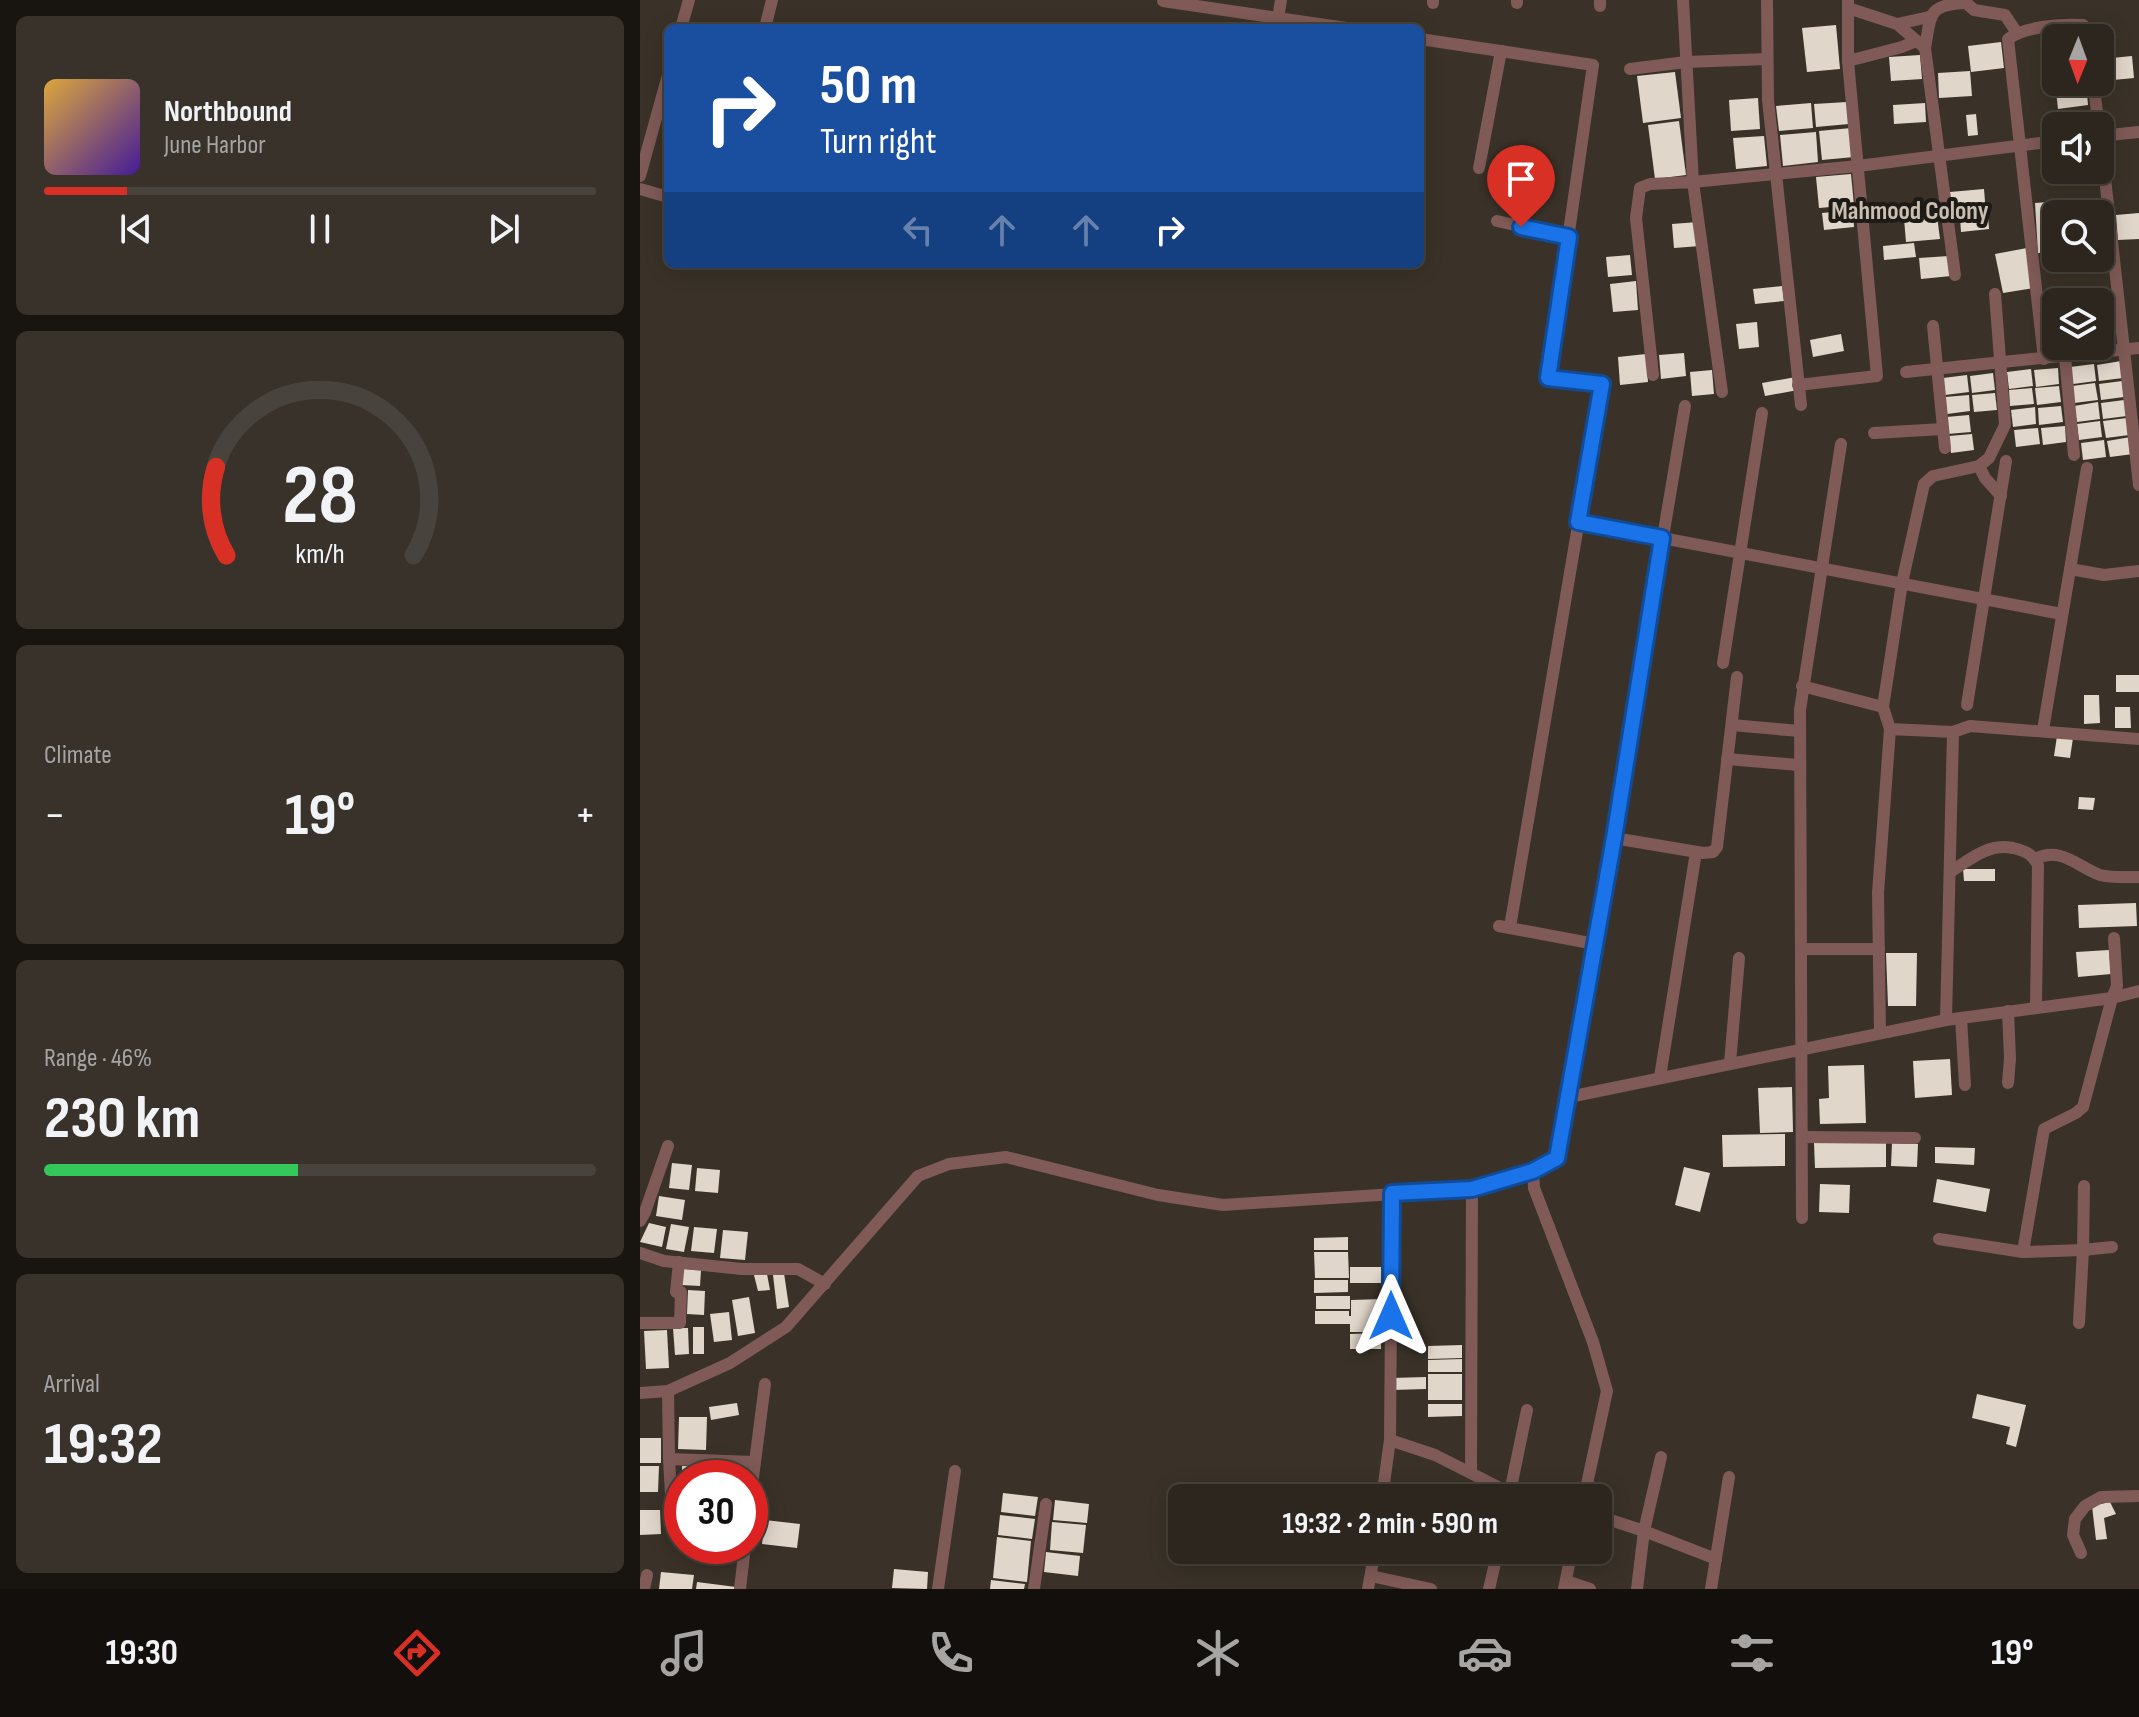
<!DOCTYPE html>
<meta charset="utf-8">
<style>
:root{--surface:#2c261e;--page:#38322b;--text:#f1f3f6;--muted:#a6a5a4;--line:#48433c;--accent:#d93025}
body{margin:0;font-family:"Sofia Sans Condensed",sans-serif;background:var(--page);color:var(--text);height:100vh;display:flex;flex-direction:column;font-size:30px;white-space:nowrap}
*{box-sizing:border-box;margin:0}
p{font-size:26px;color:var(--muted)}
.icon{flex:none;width:44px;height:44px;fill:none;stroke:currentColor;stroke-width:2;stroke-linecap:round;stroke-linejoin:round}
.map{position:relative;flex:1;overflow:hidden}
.sheet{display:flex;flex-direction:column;gap:16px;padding:16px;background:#181510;width:640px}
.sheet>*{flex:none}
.hud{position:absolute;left:24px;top:24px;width:760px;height:244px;border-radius:12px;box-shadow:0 4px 20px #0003,0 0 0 2px var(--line);background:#1a4fa0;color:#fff;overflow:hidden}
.needle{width:52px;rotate:181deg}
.controls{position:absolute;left:1402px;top:24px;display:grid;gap:16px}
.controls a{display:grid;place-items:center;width:72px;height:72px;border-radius:12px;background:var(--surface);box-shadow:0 4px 20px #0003,0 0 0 2px var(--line);font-size:40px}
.speed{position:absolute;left:24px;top:1460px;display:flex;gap:16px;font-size:40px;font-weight:700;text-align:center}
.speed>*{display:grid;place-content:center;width:104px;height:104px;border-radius:50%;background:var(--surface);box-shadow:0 4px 20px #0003,0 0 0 2px var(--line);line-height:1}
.speed .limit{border:12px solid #d22;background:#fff;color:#111}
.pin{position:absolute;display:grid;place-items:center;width:68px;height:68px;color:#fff;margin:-82px -34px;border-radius:50% 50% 50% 0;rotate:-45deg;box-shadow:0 0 8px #0007}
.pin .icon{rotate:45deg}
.me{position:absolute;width:88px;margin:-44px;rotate:0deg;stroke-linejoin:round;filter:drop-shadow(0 0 6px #0008)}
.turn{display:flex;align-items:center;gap:28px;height:168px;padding:0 24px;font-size:36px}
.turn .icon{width:104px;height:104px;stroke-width:2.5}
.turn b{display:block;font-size:56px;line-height:68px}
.lanes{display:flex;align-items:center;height:76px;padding:0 24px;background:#0003;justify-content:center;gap:40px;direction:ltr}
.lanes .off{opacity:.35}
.big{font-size:60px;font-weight:700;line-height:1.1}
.sheet .tile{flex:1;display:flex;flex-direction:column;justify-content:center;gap:12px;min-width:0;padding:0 28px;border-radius:12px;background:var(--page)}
.sheet .dial{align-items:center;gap:0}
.dial svg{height:208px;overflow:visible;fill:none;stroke:var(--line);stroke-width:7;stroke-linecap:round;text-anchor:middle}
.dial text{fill:var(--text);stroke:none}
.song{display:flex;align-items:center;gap:24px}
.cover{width:96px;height:96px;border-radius:12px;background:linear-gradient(135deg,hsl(40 70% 55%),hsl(260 70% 35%))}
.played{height:8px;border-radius:4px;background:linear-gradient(90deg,var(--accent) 15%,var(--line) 15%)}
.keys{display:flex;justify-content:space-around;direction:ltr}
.heat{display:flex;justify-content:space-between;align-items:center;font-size:44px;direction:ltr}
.charge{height:12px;border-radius:6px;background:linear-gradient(90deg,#34c759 46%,var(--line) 0)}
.trip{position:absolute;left:528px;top:1484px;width:444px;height:80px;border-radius:12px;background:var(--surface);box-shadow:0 4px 20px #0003,0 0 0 2px var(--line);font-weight:700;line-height:80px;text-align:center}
.tabs{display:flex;height:128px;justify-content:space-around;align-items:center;background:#120f0c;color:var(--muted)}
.tabs .icon{width:56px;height:56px}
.tabs .selected{color:var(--accent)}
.tabs b{font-size:36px;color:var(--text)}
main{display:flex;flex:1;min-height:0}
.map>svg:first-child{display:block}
.building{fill:#e1d6ca}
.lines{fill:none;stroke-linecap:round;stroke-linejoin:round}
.street{stroke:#7f5a57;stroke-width:12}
.route-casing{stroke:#114b97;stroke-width:20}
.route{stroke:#1a73e8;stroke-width:14}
.labels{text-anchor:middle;stroke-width:8;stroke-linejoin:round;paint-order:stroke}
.neighbourhood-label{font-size:26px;font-weight:bold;fill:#c9beb2;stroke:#1e1a16}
</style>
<main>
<section class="sheet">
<div class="tile">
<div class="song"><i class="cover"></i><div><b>Northbound</b><p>June Harbor</p></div></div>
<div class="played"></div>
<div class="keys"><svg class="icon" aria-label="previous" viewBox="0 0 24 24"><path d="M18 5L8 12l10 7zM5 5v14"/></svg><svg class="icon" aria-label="pause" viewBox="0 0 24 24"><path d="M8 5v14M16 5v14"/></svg><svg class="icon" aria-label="next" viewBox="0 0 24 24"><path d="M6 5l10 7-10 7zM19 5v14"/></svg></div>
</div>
<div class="tile dial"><svg viewBox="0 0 100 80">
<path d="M14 69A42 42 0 1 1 86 69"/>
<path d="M14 69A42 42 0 0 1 10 35" stroke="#d93025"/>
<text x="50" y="56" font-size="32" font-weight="700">28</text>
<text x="50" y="72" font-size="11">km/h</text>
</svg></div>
<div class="tile"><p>Climate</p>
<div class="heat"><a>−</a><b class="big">19°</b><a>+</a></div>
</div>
<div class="tile"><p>Range · 46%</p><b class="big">230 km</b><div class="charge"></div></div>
<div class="tile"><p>Arrival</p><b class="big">19:32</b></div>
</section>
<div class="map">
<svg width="1499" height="1589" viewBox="0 0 1499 1589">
<rect width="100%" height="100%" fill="#3a3228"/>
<g class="building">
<path d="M1196 25 1200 69 1167 72 1162 28Z"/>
<path d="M1416 39V67L1410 68 1407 40Z"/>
<path d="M1361 42 1364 68 1331 72 1328 46Z"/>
<path d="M1280 55 1282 79 1251 81 1249 57Z"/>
<path d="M1492 56 1494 78 1463 81 1461 59Z"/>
<path d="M1330 71 1332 96 1299 98 1298 73Z"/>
<path d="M1035 72 1041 118 1003 123 997 76Z"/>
<path d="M1415 82H1446L1448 105 1418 109Z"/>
<path d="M1118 98 1120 129 1091 131 1089 100Z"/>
<path d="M1207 102 1209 124 1176 127 1174 104Z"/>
<path d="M1171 103 1173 128 1139 131 1136 106Z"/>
<path d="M1285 103 1286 122 1254 124 1253 105Z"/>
<path d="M1336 114 1338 135 1328 136 1326 115Z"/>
<path d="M1039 121 1046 175 1015 179 1008 125Z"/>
<path d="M1211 128 1214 157 1182 160 1179 131Z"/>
<path d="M1176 132 1178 162 1143 166 1140 135Z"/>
<path d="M1124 136 1127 166 1096 169 1093 138Z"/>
<path d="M1211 174 1214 205 1179 208 1176 177Z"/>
<path d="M1344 189 1346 214 1312 217 1310 192Z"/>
<path d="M1435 200 1436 214H1416V252L1398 253 1395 203Z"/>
<path d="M1213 210 1214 227 1184 230 1182 213Z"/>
<path d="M1499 213V239L1478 240 1476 215Z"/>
<path d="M1297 216 1300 239 1266 242 1264 219Z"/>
<path d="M1348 216 1349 229 1321 232 1320 218Z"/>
<path d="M1058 222 1060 246 1034 248 1032 224Z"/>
<path d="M1274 243 1276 257 1244 260 1243 246Z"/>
<path d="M1387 248 1394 288 1363 293 1355 254Z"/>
<path d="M990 255 992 275 968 277 966 257Z"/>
<path d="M1309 256 1311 276 1281 279 1279 258Z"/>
<path d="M996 281 998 310 973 312 970 284Z"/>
<path d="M1142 286 1144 301 1115 304 1113 289Z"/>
<path d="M1117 322 1119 347 1099 349 1096 324Z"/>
<path d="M1201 334 1204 351 1173 357 1170 340Z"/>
<path d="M1044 353 1046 376 1021 379 1019 355Z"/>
<path d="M1006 354 1008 382 980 385 978 357Z"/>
<path d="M1481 361 1483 378 1459 381 1457 365Z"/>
<path d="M1454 364 1456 381 1433 384 1430 367Z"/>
<path d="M1418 368 1419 384 1396 387 1394 370Z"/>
<path d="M1391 369 1393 386 1369 389 1367 372Z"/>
<path d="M1072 370 1074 394 1052 396 1050 372Z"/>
<path d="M1353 373 1355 390 1332 393 1330 376Z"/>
<path d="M1327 375 1329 392 1305 395 1303 378Z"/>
<path d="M1156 377 1158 390 1125 396 1122 383Z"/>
<path d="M1482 381 1484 397 1461 400 1459 384Z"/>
<path d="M1455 383 1458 400 1434 403 1432 386Z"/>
<path d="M1419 386 1421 402 1397 405 1395 388Z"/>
<path d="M1392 388 1394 404 1370 406 1369 390Z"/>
<path d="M1355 393 1357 410 1334 412 1332 395Z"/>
<path d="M1329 395 1330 411 1307 414 1305 397Z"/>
<path d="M1484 400 1487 416 1463 419 1461 403Z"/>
<path d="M1458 402 1460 419 1437 422 1434 406Z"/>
<path d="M1421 406 1423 422 1399 425 1398 408Z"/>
<path d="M1395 407 1396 424 1373 427 1371 410Z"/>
<path d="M1329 415 1331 432 1307 434 1306 417Z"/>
<path d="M1487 418 1489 435 1466 438 1463 421Z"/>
<path d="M1460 421 1462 437 1439 440 1437 424Z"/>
<path d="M1425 426 1426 442 1403 445 1401 428Z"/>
<path d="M1398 428 1400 444 1376 447 1374 430Z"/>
<path d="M1332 434 1334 450 1311 453 1309 436Z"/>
<path d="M1491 437 1493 454 1470 457 1467 441Z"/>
<path d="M1464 440 1466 457 1443 460 1441 443Z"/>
<rect x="1476" y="675" width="23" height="17"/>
<path d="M1444 695H1459L1460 723 1444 724Z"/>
<path d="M1475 707H1490L1491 728H1475Z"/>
<path d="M1417 736 1433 738 1430 758 1414 756Z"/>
<path d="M1439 797 1455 798 1453 810 1438 809Z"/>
<path d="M1323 869H1355V881H1324Z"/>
<path d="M1496 903 1497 926 1439 928 1438 905Z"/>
<path d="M1469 950 1471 974 1438 977 1436 952Z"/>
<path d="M1246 953H1277L1276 1006H1248Z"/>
<path d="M1310 1059 1312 1095 1275 1098 1273 1061Z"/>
<path d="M1224 1065 1226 1123 1180 1124 1179 1099 1189 1098 1188 1066Z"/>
<path d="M1152 1087 1153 1132 1120 1133 1118 1088Z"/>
<path d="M1145 1134V1166L1083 1167 1082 1135Z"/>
<path d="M1246 1142V1167L1175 1168 1174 1143Z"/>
<path d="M1252 1143 1278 1144 1277 1167 1251 1166Z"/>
<path d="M1295 1147 1335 1148 1334 1165 1295 1163Z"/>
<path d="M32 1163 52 1165 49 1190 29 1188Z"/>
<path d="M1044 1167 1070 1173 1060 1212 1035 1205Z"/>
<path d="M57 1168 80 1170 78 1193 55 1191Z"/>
<path d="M1297 1179 1350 1189 1346 1212 1293 1202Z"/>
<path d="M1180 1184 1210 1185 1209 1213 1179 1212Z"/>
<path d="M19 1196 45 1200 42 1220 16 1216Z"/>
<path d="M9 1223 26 1227 22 1247 0 1242Z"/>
<path d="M31 1224 49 1227 44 1252 26 1249Z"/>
<path d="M54 1227 77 1229 74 1253 51 1251Z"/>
<path d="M83 1230 108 1232 105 1260 80 1258Z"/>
<path d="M708 1237V1250H674V1238Z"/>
<path d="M674 1252H708L709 1278H675Z"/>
<rect x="710" y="1267" width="31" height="16"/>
<path d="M43 1269 61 1270 60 1286 41 1285Z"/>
<path d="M144 1273 149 1307 137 1309 133 1275Z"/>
<path d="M127 1274 130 1290 118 1291 114 1275Z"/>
<path d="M674 1280H708V1292L674 1293Z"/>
<path d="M48 1290 65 1291 64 1315 47 1314Z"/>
<rect x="676" y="1296" width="34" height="13"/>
<path d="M109 1297 115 1333 98 1336 92 1300Z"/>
<path d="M742 1299 741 1332H710V1324H675V1311H709V1316H711V1300Z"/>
<path d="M89 1312 92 1340 74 1342 70 1314Z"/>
<rect x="53" y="1327" width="11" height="27"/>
<path d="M33 1328H48L49 1354 35 1355Z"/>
<path d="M27 1330 29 1368 6 1369 4 1331Z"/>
<path d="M741 1333V1349H710V1334Z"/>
<path d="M822 1345V1358L788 1359V1346Z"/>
<path d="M822 1359V1372H788V1360Z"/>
<rect x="788" y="1374" width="34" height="26"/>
<path d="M786 1377V1389L752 1390V1378Z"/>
<path d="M1337 1394 1386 1405 1376 1447 1366 1444 1370 1427 1332 1418Z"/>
<path d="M97 1403 99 1415 71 1420 69 1407Z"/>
<path d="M788 1404H822V1416L788 1417Z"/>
<path d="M39 1417H67L66 1450 38 1449Z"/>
<rect x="0" y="1438" width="21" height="25"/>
<path d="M0 1466H19L18 1492H0Z"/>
<path d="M42 1466 72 1467V1478H42Z"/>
<path d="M78 1466 104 1469 103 1478H77Z"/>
<path d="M363 1493 398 1497 395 1516 361 1512Z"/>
<path d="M415 1500 449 1504 447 1523 413 1520Z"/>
<path d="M1470 1502 1476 1514 1464 1518 1467 1539 1456 1540 1452 1506Z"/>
<path d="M0 1510H20L21 1534 0 1535Z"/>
<path d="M360 1515 395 1519 392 1539 358 1535Z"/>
<path d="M125 1520 160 1524 157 1548 122 1544Z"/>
<path d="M412 1522 446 1525 443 1553 410 1550Z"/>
<path d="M357 1537 391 1541 387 1582 353 1578Z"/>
<path d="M890 1550H923L921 1562 889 1557Z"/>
<path d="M406 1552 440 1556 438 1576 404 1572Z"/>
<path d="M254 1569 288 1572 287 1589 252 1588Z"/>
<path d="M21 1572 54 1575 52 1589H19Z"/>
<path d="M351 1580 385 1584 384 1589H350Z"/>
<path d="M57 1582 96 1587V1589H56Z"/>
</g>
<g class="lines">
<g class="street">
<path d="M1043 0 1053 182 1218 166 1416 141"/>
<path d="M1127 0 1128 100 1161 405"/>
<path d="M1323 0 1334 10 1365 15 1377 33"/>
<path d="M523 1 706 28"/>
<path d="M793 3V0"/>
<path d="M877 3V0"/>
<path d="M960 6V0"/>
<path d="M1208 8 1257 24 1285 48"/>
<path d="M638 18 641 0"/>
<path d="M1257 24 1289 17"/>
<path d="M41 28 49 0"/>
<path d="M125 28 132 0"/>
<path d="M780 39 953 65 908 378 962 384 870 927"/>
<path d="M1208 61 1262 47 1276 41"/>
<path d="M990 69 1046 62 1127 59"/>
<path d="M1453 82 1459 126"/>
<path d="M1460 133 1499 485"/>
<path d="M1460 136 1499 132"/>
<path d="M839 168 861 51"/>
<path d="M0 176 28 75"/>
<path d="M0 189 28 197"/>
<path d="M857 221 929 237"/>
<path d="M1315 275 1285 48C1291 17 1286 5 1324 3"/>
<path d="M1293 326 1305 448"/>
<path d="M1425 357 1434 455"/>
<path d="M1404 359 1368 39C1386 26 1421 24 1443 25L1447 38"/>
<path d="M1266 372 1499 348"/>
<path d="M1013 375 996 218 1000 188 1010 184 1053 182 1082 392"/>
<path d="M1158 385 1237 376 1208 61V0"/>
<path d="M1234 433 1303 429"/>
<path d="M1339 466 1345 478 1361 496"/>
<path d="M938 522 1422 614"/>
<path d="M1430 569 1464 575 1499 571"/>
<path d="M1083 663 1122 413"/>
<path d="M1162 686 1243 707"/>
<path d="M1327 705 1366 461"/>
<path d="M1092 725 1159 731"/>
<path d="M1250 729 1243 707 1262 583 1284 484 1293 476 1339 466 1349 458 1365 425 1355 294"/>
<path d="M1403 730 1447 468"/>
<path d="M1087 759 1158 765"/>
<path d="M974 838 1063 853 1073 852 1077 847 1097 677"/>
<path d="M1395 859C1420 846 1437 866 1460 875 1471 878 1487 877 1499 877"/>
<path d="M1310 872C1331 859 1348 843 1373 848 1386 851 1392 854 1398 865L1396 1006"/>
<path d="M859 926 955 944"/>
<path d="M1161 949H1239"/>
<path d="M1321 1018 1325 1085"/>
<path d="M1306 1020 1313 732 1330 726 1499 739"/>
<path d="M1240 1033 1238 893 1250 729 1313 732"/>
<path d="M1090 1063 1099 958"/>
<path d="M1020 1077 1056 852"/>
<path d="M1368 1083 1370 1058 1368 1011"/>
<path d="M929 1097 1306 1020 1472 998 1499 991"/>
<path d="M1162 1137 1275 1138"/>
<path d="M893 1171 894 1188 953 1342 967 1391 944 1498"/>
<path d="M1444 1186 1443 1250 1472 1247"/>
<path d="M1162 1218 1160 710 1201 444"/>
<path d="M0 1221 5 1212 28 1146"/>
<path d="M1299 1239 1383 1252 1443 1250 1439 1323"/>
<path d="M1383 1252 1404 1129 1436 1113 1443 1107 1472 998 1477 986 1474 938"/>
<path d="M0 1253 24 1261 102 1269H158L185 1284"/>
<path d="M0 1323H40L41 1292H36L39 1262"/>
<path d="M28 1391 29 1459"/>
<path d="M0 1393 28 1391 90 1363 146 1327 278 1176 309 1164 366 1157 518 1195 583 1205 832 1189 893 1171 917 1158 929 1097 1045 406"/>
<path d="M750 1440 795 1455 870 1493 890 1498"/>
<path d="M831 1472 832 1189"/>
<path d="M869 1497 887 1410"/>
<path d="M742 1498 750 1440 752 1193"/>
<path d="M110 1501 125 1384"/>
<path d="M958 1516 1004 1531 1076 1559"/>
<path d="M33 1531 29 1459 115 1462"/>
<path d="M1441 1553 1433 1535 1435 1519 1445 1506 1461 1497 1499 1496"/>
<path d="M731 1576 791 1589"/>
<path d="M926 1581 950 1589"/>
<path d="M4 1589 7 1575"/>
<path d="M100 1589 105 1546"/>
<path d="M298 1589 315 1471"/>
<path d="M394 1589 406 1504"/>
<path d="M728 1589 735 1550"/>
<path d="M849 1589 858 1550"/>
<path d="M924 1589 932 1550"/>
<path d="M997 1589 1004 1531 1021 1457"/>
<path d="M1071 1589 1089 1477"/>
</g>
</g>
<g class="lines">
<defs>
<path id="route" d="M751 1316 752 1193 832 1189 893 1171 917 1158 974 838 1022 538 938 522 962 384 908 378 929 237 881 227"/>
</defs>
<use href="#route" class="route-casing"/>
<use href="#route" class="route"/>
</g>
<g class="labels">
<g class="neighbourhood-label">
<text x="1270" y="219">Mahmood Colony</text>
</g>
</g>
</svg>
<div class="controls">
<a><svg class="needle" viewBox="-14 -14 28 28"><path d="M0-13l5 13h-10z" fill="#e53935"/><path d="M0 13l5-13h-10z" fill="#a6a5a4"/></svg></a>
<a><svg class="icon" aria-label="sound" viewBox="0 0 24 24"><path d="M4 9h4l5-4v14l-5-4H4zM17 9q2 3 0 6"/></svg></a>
<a><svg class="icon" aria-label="search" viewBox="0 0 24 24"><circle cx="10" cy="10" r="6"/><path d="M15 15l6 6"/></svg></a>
<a><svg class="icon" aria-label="layers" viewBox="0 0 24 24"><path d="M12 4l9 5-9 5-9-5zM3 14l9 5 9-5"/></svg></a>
</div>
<div class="speed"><div class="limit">30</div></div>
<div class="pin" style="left:881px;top:227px;background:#d93025"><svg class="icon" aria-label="arrive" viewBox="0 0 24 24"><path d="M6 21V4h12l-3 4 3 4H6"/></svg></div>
<svg class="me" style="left:751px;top:1316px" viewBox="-20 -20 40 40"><path d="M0-17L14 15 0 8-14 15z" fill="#1a73e8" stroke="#fff" stroke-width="4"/></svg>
<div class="trip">19:32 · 2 min · 590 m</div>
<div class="hud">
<div class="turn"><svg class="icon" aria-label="right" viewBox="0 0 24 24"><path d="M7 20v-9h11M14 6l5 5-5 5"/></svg><div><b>50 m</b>Turn right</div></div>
<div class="lanes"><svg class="icon off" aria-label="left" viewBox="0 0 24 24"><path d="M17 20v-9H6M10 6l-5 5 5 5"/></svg><svg class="icon off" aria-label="ahead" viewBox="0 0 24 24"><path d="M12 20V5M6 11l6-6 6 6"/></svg><svg class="icon off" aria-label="ahead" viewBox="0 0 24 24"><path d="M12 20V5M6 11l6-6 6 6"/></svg><svg class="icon" aria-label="right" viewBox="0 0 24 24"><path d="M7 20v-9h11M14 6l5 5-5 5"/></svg></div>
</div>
</div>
</main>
<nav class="tabs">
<b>19:30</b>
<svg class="icon selected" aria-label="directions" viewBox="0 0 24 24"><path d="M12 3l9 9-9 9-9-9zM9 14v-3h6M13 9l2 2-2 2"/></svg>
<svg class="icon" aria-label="music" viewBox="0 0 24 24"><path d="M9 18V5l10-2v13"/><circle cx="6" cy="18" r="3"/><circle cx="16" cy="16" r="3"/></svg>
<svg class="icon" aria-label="phone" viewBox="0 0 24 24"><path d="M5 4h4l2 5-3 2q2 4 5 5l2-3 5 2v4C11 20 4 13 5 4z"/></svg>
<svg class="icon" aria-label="climate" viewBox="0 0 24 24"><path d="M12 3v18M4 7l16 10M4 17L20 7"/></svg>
<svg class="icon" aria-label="car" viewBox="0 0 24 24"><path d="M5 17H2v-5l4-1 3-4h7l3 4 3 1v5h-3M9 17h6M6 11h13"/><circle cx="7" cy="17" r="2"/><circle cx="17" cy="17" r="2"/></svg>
<svg class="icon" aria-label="filters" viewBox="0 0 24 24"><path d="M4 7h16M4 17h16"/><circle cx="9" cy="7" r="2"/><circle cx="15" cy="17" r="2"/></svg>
<b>19°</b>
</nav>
